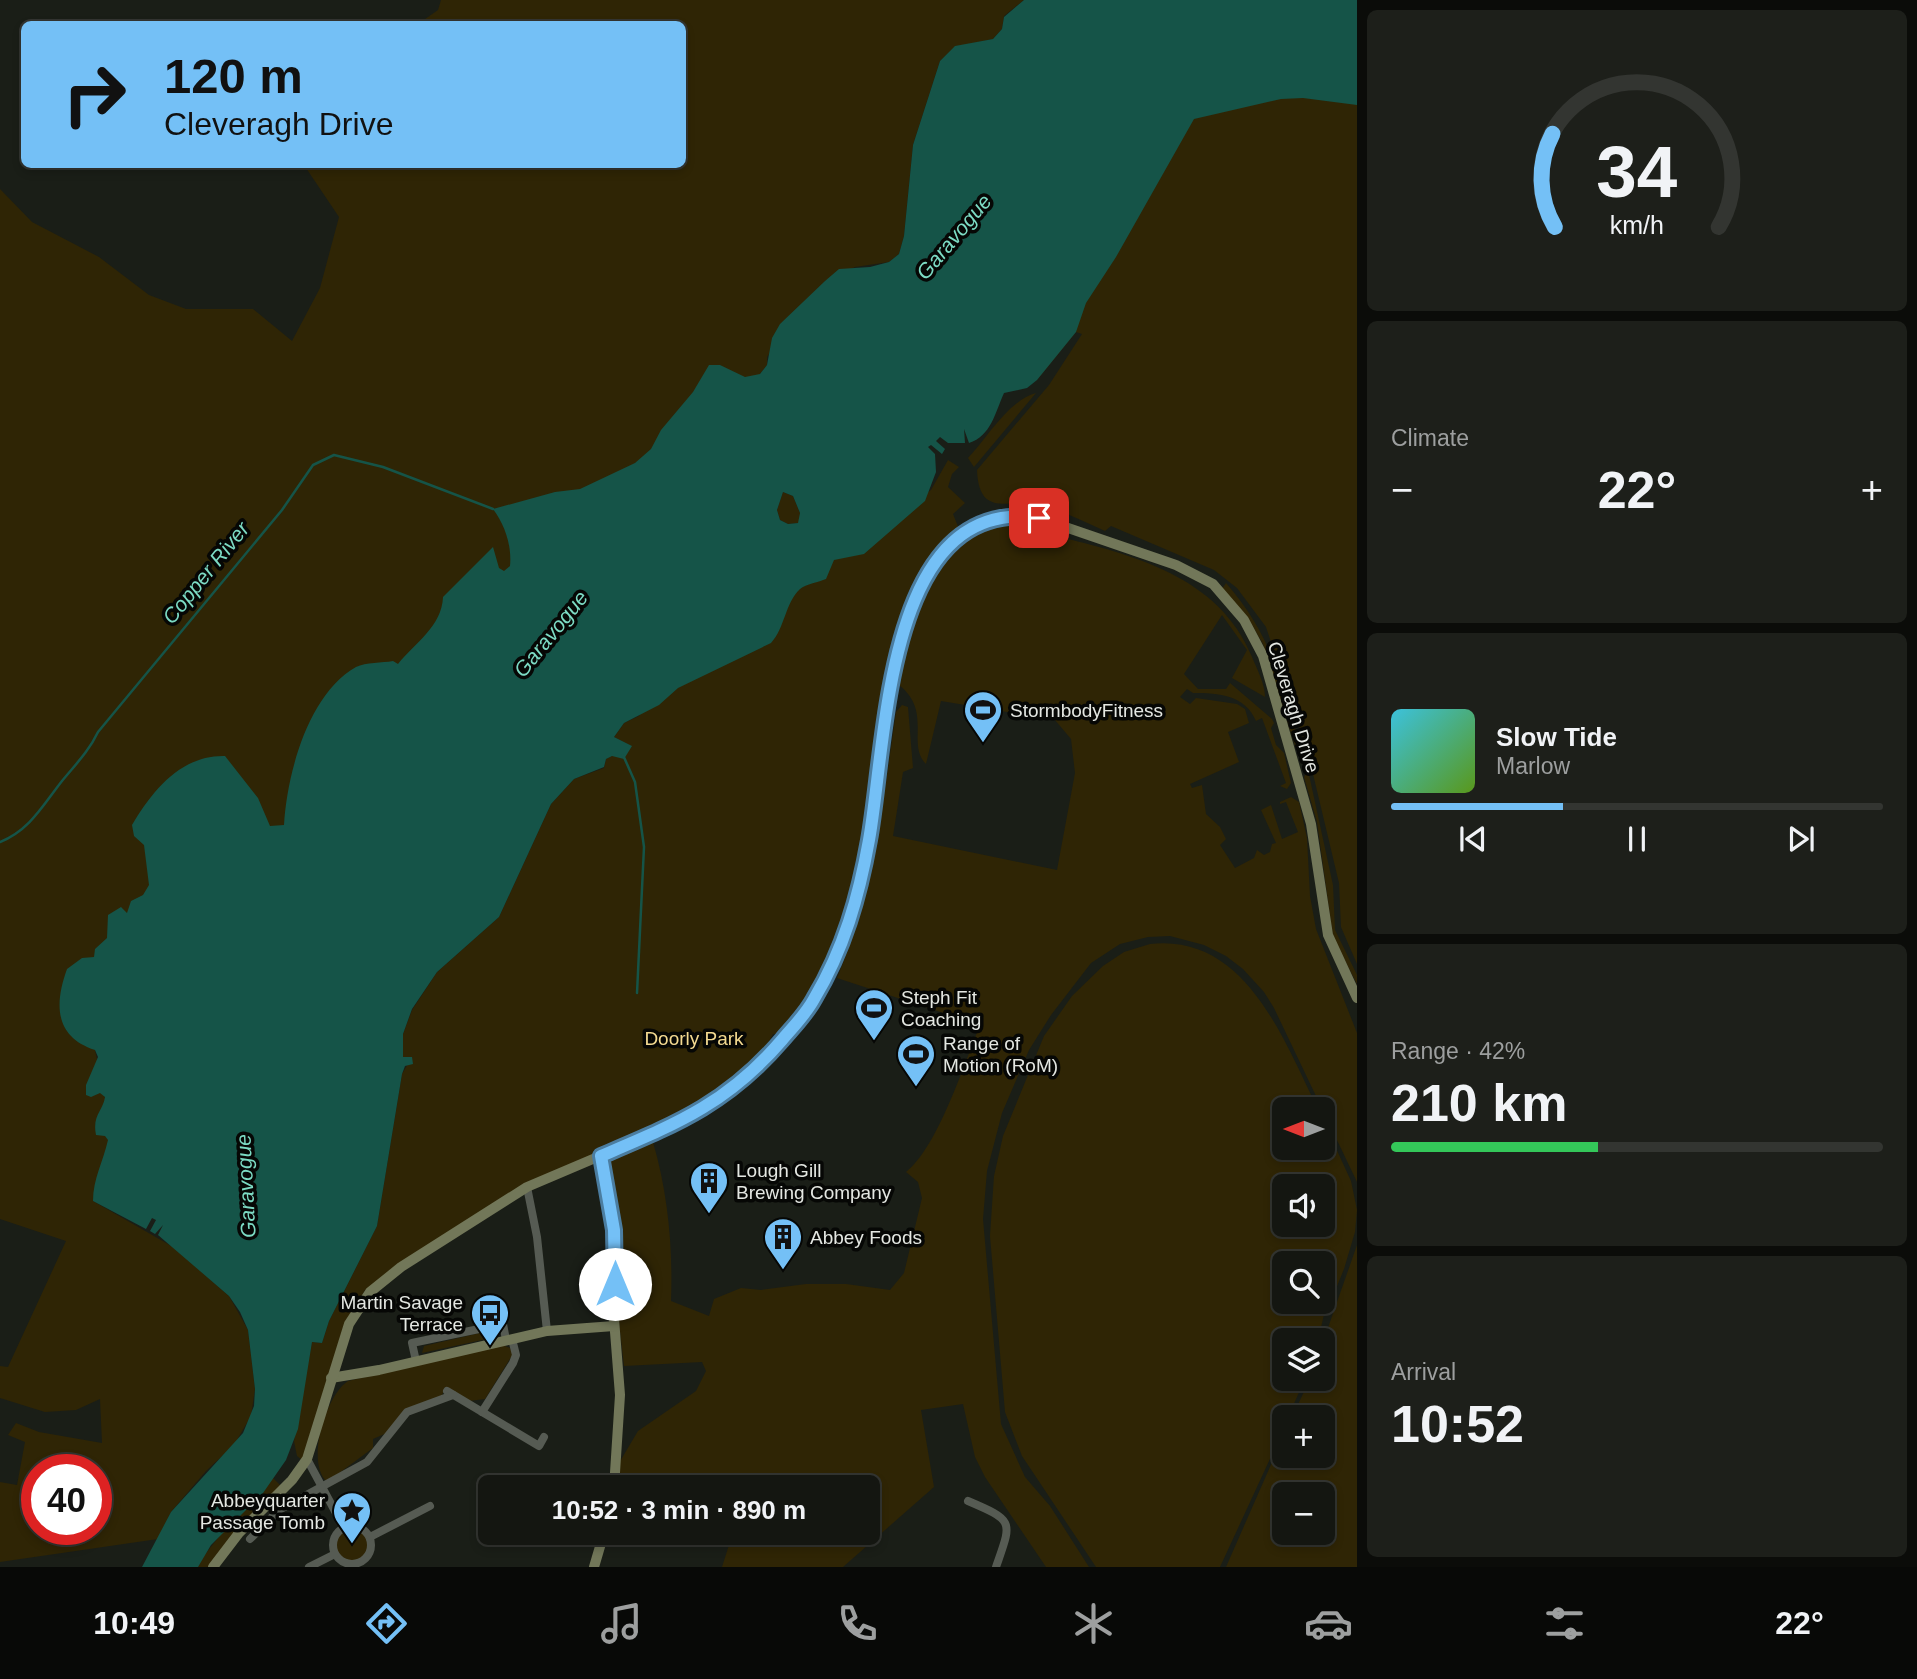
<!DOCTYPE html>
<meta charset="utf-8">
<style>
:root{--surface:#141611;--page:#1d1f1a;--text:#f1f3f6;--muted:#9d9f9f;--line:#333531;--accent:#74c0f6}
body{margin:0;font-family:Arial,sans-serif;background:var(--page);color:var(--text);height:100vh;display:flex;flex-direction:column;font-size:26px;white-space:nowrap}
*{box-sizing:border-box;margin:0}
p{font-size:23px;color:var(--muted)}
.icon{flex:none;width:38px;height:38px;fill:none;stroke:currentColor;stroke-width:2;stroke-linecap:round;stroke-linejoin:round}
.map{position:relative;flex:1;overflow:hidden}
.panel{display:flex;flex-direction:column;gap:10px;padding:10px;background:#0b0c09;width:560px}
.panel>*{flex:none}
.banner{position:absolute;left:21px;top:21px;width:665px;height:147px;border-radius:10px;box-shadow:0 4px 10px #0003,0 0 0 2px var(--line);background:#74c0f6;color:#111;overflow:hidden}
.needle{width:46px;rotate:270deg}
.controls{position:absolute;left:1272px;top:1097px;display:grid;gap:14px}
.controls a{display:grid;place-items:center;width:63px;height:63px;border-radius:10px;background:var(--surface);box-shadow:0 4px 10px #0003,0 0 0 2px var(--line);font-size:35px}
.speed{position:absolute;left:21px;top:1454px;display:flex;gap:14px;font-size:35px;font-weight:700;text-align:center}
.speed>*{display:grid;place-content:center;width:91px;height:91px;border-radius:50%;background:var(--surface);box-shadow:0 4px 10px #0003,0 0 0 2px var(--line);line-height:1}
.speed .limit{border:10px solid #d22;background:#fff;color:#111}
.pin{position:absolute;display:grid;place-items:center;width:60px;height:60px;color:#fff;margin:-30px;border-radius:14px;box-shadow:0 4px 10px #0006}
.me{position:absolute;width:77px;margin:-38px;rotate:0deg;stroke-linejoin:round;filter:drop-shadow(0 0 5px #0008)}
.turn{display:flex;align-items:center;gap:24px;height:147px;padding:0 28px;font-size:32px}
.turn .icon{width:91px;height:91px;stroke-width:2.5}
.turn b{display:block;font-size:49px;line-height:60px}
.big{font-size:52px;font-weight:600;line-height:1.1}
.panel .tile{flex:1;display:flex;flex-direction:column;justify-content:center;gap:10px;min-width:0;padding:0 24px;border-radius:10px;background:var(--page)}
.panel .dial{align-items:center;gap:0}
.dial svg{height:182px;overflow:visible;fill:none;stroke:var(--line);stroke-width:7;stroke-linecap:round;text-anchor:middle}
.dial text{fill:var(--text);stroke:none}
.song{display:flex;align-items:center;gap:21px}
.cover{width:84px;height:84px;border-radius:10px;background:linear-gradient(135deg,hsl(190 70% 55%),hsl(90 70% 35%))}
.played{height:7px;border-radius:4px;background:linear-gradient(90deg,var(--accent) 35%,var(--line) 35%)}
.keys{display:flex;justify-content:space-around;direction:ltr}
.heat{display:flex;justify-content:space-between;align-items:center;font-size:38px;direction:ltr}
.charge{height:10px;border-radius:5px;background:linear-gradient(90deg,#34c759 42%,var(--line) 0)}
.trip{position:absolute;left:478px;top:1475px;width:402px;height:70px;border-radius:10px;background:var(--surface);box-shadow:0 4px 10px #0003,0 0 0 2px var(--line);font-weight:600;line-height:70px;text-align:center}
.dock{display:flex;height:112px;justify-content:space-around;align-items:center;background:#080907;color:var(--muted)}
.dock .icon{width:49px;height:49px}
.dock .on{color:var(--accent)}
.dock b{font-size:32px;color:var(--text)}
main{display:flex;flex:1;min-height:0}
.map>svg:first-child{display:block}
.green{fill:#2f2505;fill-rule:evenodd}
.water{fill:#155448;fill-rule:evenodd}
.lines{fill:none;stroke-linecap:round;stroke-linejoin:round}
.stream{stroke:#155448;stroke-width:2.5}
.street{stroke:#565b53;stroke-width:8}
.secondary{stroke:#727759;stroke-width:10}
.route-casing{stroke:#4b7da0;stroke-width:18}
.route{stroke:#74c0f6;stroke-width:12}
.labels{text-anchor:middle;stroke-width:7;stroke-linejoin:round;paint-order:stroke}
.street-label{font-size:19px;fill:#e4e7e2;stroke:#060705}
.poi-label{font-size:19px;fill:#e4e7e2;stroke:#060705;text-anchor:start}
.park-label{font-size:19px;fill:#f4da91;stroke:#060705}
.water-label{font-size:21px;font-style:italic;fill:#7cdbc4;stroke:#060705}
</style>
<main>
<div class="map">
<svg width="1357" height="1567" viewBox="0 0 1357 1567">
<rect width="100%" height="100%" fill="#1a1e17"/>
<g class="green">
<path d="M441 0H1024L1004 16 1002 29 993 39 955 47 940 61 913 145 904 236 899 254 889 262 855 267 825 281 767 357V365L760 374 95 1050 113 1137 93 1201 173 1247 229 1296 248 1330 255 1389 251 1416 234 1445 206 1471 171 1512 158 1539 0 1562V1482L17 1485 25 1442 8 1435 16 1423 39 1432 102 1443 100 1399 76 1410 45 1412 0 1398V1366L8 1367 66 1241 0 1219V189L32 222 99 257 149 295 186 309H253L292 341 320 288 339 217 304 165 682 164V24H418L438 10ZM37 1470H96V1530H37Z"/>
<path d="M1357 78V964L1341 927 1339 883 1308 753 1266 627 1237 588 1214 570 1111 526 1105 531C1085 522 1064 512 1043 505 1014 496 979 522 977 470L1049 385 1082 334 1076 332 1037 380 1170 113Z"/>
<path d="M1036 393 974 467 968 458C988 437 1008 401 1036 393Z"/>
<path d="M948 460 959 467 952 474 948 487 965 503 953 514 959 529C922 565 904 610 890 659 878 745 871 857 839 938 826 973 804 1004 782 1034H773L761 1056 708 1099 665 1123 560 1169 365 1290 343 1328 302 1460 297 1456 294 1441 312 1342 322 1343 329 1321 377 1226 402 1074 412 1057 403 1058V1034L412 1010 437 972 499 917 551 804 574 779 604 768 606 759 631 746 614 737 624 723 639 716 647 686 931 490Z"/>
<path d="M783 492 793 496 800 513 799 523 788 524 780 520 777 510Z"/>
<path d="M1016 523 1045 529 1056 536C1133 555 1219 576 1252 657 1257 669 1265 684 1265 697L1232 678 1247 650 1222 615 1184 674 1198 689H1226L1230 683 1272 719 1274 723 1271 728 1276 745 1284 753 1291 783 1287 789 1280 786 1286 783 1262 718 1256 721C1245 695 1219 693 1193 693L1187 689 1180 697 1190 704 1196 698 1237 704 1245 709 1249 723 1228 732 1239 762 1190 784 1192 788 1202 785 1206 814 1220 827 1226 839 1220 845 1235 868 1254 858 1257 850 1264 855 1270 852 1272 844 1276 843 1261 810 1271 805 1282 839 1298 832 1286 802 1280 804V802L1291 797 1299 802 1307 838 1310 896 1316 929 1357 1033V1182L1274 1008 1264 992 1243 969 1226 956 1204 945 1170 936 1148 937 1120 944 1091 963 1051 1015 1029 1050 1002 1113 987 1171 983 1219 1001 1424 1025 1477 1050 1506 1089 1567H1046L985 1477 975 1457 963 1404 921 1410 934 1487 843 1567H722L729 1545 718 1533H868V1488H629L620 1480 619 1463 638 1431 696 1391 706 1371 702 1362 624 1366 619 1322 620 1233 609 1157 653 1142C668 1194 673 1247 671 1301L709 1316 714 1299 741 1288 761 1290 806 1284H846L890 1290 904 1273 922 1198 918 1182 906 1172C938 1147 964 1064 980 1025L837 978C873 894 883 802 896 712L902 705 908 707 913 768 903 772 893 836 1057 870 1075 773 1071 739 1055 720 941 701 926 764C906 744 933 712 899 685 909 637 921 569 965 540 981 530 998 526 1016 523Z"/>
<path d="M1226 583C1274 638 1282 685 1302 752L1295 746 1263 644 1252 625 1222 589Z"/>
<path d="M1308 770 1333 885 1335 930 1357 975V984L1333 937 1317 822 1304 777Z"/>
<path d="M1150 944C1246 933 1284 1041 1318 1109L1284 1110V1148H1323V1120L1351 1181 1357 1210 1355 1232 1344 1269 1333 1296 1327 1302 1318 1340H1284V1379H1305L1288 1417 1284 1418 1282 1433 1220 1567H1096L1022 1456 1005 1412 990 1236 994 1176 1003 1136 1044 1036 1072 996 1103 966 1124 952ZM1284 1186H1323V1225H1284ZM1284 1264H1323V1302H1284Z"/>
<path d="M1357 1245V1567H1226L1284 1435V1456H1323V1418L1292 1417 1310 1379H1323V1342ZM1284 1494H1323V1533H1284Z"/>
<path d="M493 1330 496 1337 422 1353 424 1346Z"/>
<path d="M502 1345 510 1348 513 1354 485 1399 469 1401 445 1387 441 1398 408 1408 389 1432 373 1439V1448L327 1482C305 1462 326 1395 348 1381Z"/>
<path d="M273 1478 281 1486 209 1567H195L229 1524Z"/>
<circle cx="352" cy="1545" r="16"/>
</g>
<path class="water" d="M1024 0H1357V105L1303 98 1281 99 1194 119 1116 257 1086 303 1076 332 1037 380 1027 388 1004 393C995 413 991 436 969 443L964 429 965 443H948L940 437 936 441 945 449 942 454 931 445 928 447 935 454 936 472 925 501 864 554 834 560 826 579C819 582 806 584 800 589 785 603 785 628 771 643L678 688 659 705 624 723 614 737 632 746 624 759 612 756 606 759 604 767 574 779 551 804 499 917 437 972 412 1009 403 1034V1057H412L413 1064 405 1066 402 1074 377 1226 329 1321 322 1343 312 1342 298 1429 286 1460 263 1493 211 1545 198 1567H142L171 1512 243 1433 254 1406 255 1389 248 1330 240 1312 229 1296 158 1235 163 1225 155 1234 150 1231 156 1220 152 1218 146 1229 93 1201C93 1179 103 1162 108 1140L105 1136 96 1135C92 1115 103 1111 105 1097L100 1093 91 1097 86 1095V1085L98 1057 95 1050C55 1037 54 1005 67 969L82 958 94 957 95 949 107 938 108 915 121 907 127 913 131 901 143 895 149 885 144 845 134 836 132 825C153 790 181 755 225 756L258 798 270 826 284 825C287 774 308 694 356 667 366 662 382 663 393 661L398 664C415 643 442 626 443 597L493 547 499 568 504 571 510 566C512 546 505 525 493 509L555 492 580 489 635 463 651 449 661 430 693 392 709 365H720L745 377 760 374 767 365 772 338 780 324 825 281 839 269 870 267 889 262 899 254 904 236 913 145 940 61 955 46 993 39 1002 29 1004 17ZM783 492 793 496 800 513 798 523 788 524 780 520 777 510Z"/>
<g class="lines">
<g class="stream">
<path d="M623 755 635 782 644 847 637 993"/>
<path d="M0 842C30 830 43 805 62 781 76 764 89 751 98 732L282 510 313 465 334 455 383 467 493 509"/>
</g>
<g class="street">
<path d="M527 1187 537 1237 547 1331"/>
<path d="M416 1361 412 1343 503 1324 506 1340"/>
<path d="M447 1391 539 1446 544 1437"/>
<path d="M482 1412 513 1363 516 1355 512 1339"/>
<path d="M307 1459 344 1528"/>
<path d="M968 1501C1015 1521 1012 1521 996 1567"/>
<circle cx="352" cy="1545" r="19"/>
<path d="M370 1537 430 1506"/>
<path d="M250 1539 279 1510 367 1462 407 1412 453 1395"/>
<path d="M309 1567 335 1554"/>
</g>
<g class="secondary">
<path d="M601 1156 614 1230V1319L620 1395 614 1488"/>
<path d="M331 1378 379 1370 547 1331 614 1326"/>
<path d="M213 1567 239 1533 292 1480 307 1459 349 1324 370 1292 401 1267 527 1187 680 1122 721 1098 762 1064 813 1001 847 931 859 891 898 649 918 592 942 551 963 534 992 520 1012 517 1039 518 1176 565 1213 584 1244 620 1263 656 1311 824 1328 935 1357 998"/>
<path d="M594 1567 604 1533"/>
</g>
</g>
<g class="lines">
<defs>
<path id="route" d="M615 1284 614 1230 601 1156C676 1124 727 1104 782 1040 793 1027 806 1014 814 999 844 949 859 896 869 840 887 742 885 495 1039 518"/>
</defs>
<use href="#route" class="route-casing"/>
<use href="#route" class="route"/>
</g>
<defs>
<symbol id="stadium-pin" viewBox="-11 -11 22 30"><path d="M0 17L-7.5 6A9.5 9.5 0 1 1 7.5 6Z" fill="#74c0f6" stroke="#060705"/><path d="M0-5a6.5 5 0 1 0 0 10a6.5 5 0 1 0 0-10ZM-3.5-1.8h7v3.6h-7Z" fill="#111"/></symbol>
<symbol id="building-pin" viewBox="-11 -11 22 30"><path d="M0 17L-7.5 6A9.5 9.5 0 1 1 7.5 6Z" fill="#74c0f6" stroke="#060705"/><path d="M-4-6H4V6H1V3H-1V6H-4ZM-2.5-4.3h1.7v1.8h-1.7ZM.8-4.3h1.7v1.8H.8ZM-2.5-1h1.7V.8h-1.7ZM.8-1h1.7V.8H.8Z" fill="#111"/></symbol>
<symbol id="bus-pin" viewBox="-11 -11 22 30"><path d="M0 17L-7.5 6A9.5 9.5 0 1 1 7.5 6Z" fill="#74c0f6" stroke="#060705"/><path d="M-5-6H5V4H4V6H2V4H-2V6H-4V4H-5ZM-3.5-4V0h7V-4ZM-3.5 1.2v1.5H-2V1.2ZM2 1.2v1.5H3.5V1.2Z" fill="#111"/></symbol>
<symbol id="sight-pin" viewBox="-11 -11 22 30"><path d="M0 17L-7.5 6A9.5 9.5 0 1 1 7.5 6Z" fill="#74c0f6" stroke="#060705"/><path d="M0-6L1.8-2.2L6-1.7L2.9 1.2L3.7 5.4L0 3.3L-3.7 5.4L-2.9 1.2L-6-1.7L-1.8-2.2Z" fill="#111"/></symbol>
</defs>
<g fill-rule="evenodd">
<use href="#stadium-pin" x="961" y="688" width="44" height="60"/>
<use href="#stadium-pin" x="852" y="986" width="44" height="60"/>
<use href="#stadium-pin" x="894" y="1032" width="44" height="60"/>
<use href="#building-pin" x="687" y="1159" width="44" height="60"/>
<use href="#building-pin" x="761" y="1215" width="44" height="60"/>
<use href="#bus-pin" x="468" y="1291" width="44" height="60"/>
<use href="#sight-pin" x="330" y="1489" width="44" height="60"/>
</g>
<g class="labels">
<g class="street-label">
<text transform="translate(1294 707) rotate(73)" y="7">Cleveragh Drive</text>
</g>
<g class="poi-label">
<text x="1010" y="717">StormbodyFitness</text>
<text x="901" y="1004">Steph Fit<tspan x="901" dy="22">Coaching</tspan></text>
<text x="943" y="1050">Range of<tspan x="943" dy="22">Motion (RoM)</tspan></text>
<text x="736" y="1177">Lough Gill<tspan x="736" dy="22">Brewing Company</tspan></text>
<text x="810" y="1244">Abbey Foods</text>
<text x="463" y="1309" text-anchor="end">Martin Savage<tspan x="463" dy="22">Terrace</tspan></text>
<text x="325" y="1507" text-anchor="end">Abbeyquarter<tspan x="325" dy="22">Passage Tomb</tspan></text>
</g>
<g class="park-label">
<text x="694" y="1045">Doorly Park</text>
</g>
<g class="water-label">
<text transform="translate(954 237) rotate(-50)" y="7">Garavogue</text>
<text transform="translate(206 573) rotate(-51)" y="7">Copper River</text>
<text transform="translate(551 634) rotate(-51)" y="7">Garavogue</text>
<text transform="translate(246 1186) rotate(-93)" y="7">Garavogue</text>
</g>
</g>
</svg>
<div class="controls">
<a><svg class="needle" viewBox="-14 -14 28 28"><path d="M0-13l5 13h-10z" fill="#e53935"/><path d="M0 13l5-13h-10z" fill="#9d9f9f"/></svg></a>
<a><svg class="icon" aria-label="sound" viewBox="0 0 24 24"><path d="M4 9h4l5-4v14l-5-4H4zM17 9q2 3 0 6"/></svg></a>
<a><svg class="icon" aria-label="search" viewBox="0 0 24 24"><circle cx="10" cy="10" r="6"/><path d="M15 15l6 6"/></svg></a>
<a><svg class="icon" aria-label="layers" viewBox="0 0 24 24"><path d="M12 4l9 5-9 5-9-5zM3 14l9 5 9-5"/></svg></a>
<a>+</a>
<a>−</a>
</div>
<div class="speed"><div class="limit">40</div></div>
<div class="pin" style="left:1039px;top:518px;background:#d93025"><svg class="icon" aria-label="arrive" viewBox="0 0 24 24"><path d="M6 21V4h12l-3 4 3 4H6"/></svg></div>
<svg class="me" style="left:615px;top:1284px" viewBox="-20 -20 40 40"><circle r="19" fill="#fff"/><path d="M0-13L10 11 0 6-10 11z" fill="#74c0f6"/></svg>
<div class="trip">10:52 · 3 min · 890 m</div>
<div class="banner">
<div class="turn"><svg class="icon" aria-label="right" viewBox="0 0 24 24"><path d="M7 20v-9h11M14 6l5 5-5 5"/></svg><div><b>120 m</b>Cleveragh Drive</div></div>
</div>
</div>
<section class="panel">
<div class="tile dial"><svg viewBox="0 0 100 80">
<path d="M14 69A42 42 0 1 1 86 69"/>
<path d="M14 69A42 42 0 0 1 13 28" stroke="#74c0f6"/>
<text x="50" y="56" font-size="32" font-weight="700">34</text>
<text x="50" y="72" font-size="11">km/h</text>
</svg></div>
<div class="tile"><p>Climate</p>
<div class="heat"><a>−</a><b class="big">22°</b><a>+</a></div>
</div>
<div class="tile">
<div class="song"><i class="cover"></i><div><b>Slow Tide</b><p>Marlow</p></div></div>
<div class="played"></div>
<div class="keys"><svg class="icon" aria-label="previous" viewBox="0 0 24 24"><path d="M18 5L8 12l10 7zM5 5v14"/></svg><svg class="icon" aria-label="pause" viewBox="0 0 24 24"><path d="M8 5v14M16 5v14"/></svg><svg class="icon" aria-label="next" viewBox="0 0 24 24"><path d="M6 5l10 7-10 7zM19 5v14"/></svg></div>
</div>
<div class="tile"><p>Range · 42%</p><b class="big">210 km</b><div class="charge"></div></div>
<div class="tile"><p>Arrival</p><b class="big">10:52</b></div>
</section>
</main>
<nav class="dock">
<b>10:49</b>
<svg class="icon on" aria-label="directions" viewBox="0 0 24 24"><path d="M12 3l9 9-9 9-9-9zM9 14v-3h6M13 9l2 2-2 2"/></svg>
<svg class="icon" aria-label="music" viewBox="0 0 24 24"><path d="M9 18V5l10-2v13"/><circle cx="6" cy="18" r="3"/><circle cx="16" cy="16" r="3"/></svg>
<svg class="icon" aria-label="phone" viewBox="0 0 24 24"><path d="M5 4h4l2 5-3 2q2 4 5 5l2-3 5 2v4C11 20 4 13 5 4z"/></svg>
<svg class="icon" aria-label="climate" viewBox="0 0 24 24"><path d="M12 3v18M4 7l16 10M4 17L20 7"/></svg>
<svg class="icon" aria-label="car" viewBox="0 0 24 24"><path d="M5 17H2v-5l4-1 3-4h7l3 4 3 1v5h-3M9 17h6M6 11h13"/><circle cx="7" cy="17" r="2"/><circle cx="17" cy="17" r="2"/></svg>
<svg class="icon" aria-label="filters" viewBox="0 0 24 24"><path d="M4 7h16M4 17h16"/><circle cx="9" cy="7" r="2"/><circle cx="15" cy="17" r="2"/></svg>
<b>22°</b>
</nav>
